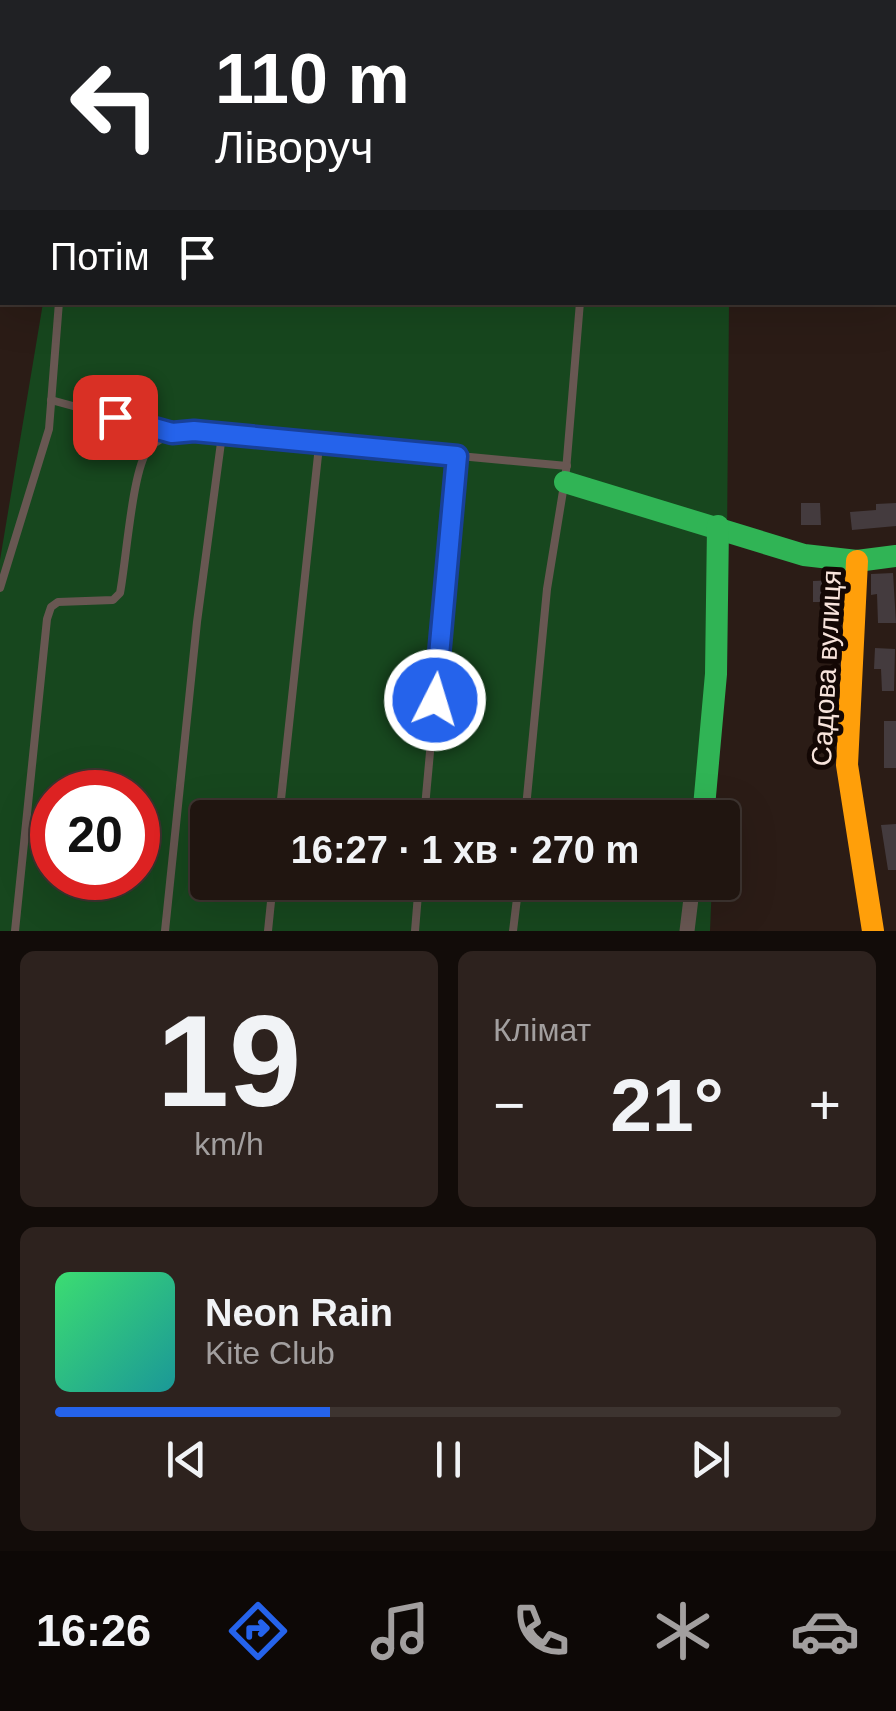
<!DOCTYPE html>
<html lang="uk">
<meta charset="utf-8">
<style>
:root{--surface:#201510;--page:#2d221e;--text:#f1f3f6;--muted:#a29f9f;--line:#3d3430;--accent:#2563eb}
body{margin:0;font-family:Helvetica,sans-serif;background:var(--page);color:var(--text);height:100vh;display:flex;flex-direction:column;font-size:38px;white-space:nowrap}
*{box-sizing:border-box;margin:0}
p{font-size:32px;color:var(--muted)}
.icon{flex:none;width:55px;height:55px;fill:none;stroke:currentColor;stroke-width:2;stroke-linecap:round;stroke-linejoin:round}
.map{position:relative;height:931px;overflow:hidden}
.panel{display:flex;flex-direction:column;gap:20px;padding:20px;background:#120c09;flex:1}
.panel>*{flex:none}
.banner{position:absolute;left:0px;top:0px;width:898px;height:305px;box-shadow:0 10px 40px #0002,0 0 0 2px var(--line);background:#202124;color:#fff;overflow:hidden}
.speed{position:absolute;left:30px;top:770px;display:flex;gap:20px;font-size:50px;font-weight:700;text-align:center}
.speed>*{display:grid;place-content:center;width:130px;height:130px;border-radius:50%;background:var(--surface);box-shadow:0 10px 40px #0002,0 0 0 2px var(--line);line-height:1}
.speed .limit{border:15px solid #d22;background:#fff;color:#111}
.pin{position:absolute;display:grid;place-items:center;width:85px;height:85px;color:#fff;margin:-42px;border-radius:20px;box-shadow:0 5px 15px #0006}
.me{position:absolute;width:110px;margin:-55px;rotate:5deg;stroke-linejoin:round;filter:drop-shadow(0 0 8px #0008)}
.turn{display:flex;align-items:center;gap:35px;height:210px;padding:0 50px;font-size:45px}
.turn .icon{width:130px;height:130px;stroke-width:2.5}
.turn b{display:block;font-size:70px;line-height:85px}
.then{display:flex;align-items:center;height:95px;padding:0 50px;background:#0003;gap:20px;font-size:38px}
.big{font-size:75px;font-weight:700;line-height:1.1}
.panel .tile{flex:1;display:flex;flex-direction:column;justify-content:center;gap:15px;min-width:0;padding:0 35px;border-radius:15px;background:var(--page)}
.panel .dial{align-items:center;gap:0}
.dial b{font-size:130px;line-height:1}
.song{display:flex;align-items:center;gap:30px}
.cover{width:120px;height:120px;border-radius:15px;background:linear-gradient(135deg,hsl(140 70% 55%),hsl(180 70% 35%))}
.played{height:10px;border-radius:5px;background:linear-gradient(90deg,var(--accent) 35%,var(--line) 35%)}
.keys{display:flex;justify-content:space-around;direction:ltr}
.heat{display:flex;justify-content:space-between;align-items:center;font-size:55px;direction:ltr}
.panel .tiles{flex:1;display:grid;gap:20px;grid-template-columns:1fr 1fr}
.tile:last-child{grid-column:span 2}
.trip{position:absolute;left:190px;top:800px;width:550px;height:100px;border-radius:10px;background:var(--surface);box-shadow:0 10px 40px #0002,0 0 0 2px var(--line);font-weight:700;line-height:100px;text-align:center}
.tab-bar{display:flex;height:160px;justify-content:space-around;align-items:center;background:#0d0806;color:var(--muted)}
.tab-bar .icon{width:70px;height:70px}
.tab-bar .current{color:var(--accent)}
.tab-bar b{font-size:45px;color:var(--text)}
.map>svg:first-child{display:block}
.green{fill:#17471e;fill-rule:evenodd}
.building{fill:#443b3e}
.lines{fill:none;stroke-linecap:round;stroke-linejoin:round}
.path{stroke:#685956;stroke-width:2.5;stroke-dasharray:5 8;stroke-linecap:butt}
.lane{stroke:#685752;stroke-width:8}
.street{stroke:#685752;stroke-width:15}
.fast{stroke:#30b455;stroke-width:22}
.slow{stroke:#ff9f0a;stroke-width:22}
.route-casing{stroke:#184099;stroke-width:25}
.route{stroke:#2563eb;stroke-width:18}
.labels{text-anchor:middle;stroke-width:10;stroke-linejoin:round;paint-order:stroke}
.street-label{font-size:28px;fill:#f7e3db;stroke:#130704}
</style>
<div class="map">
<svg width="896" height="931" viewBox="0 0 896 931">
<rect width="100%" height="100%" fill="#2b1c16"/>
<g class="green">
<path d="M336 0H732L327 2Z"/>
<path d="M43 303H729L727 541 715 817 208 818V882L712 883 710 931H0V560ZM52 792H138V878H52Z"/>
</g>
<g class="building">
<path d="M801 503H820L821 525H801Z"/>
<path d="M896 503V526L852 530 850 512 876 510V504Z"/>
<path d="M893 573 896 623H878L877 594 871 595V574Z"/>
<path d="M837 580 838 602H813V581Z"/>
<path d="M875 648 895 649 894 691H882L881 669H874Z"/>
<rect x="884" y="721" width="12" height="47"/>
<path d="M896 824V870H888L881 825Z"/>
</g>
<g class="lines">
<path class="path" d="M597 0V2"/>
<g class="lane">
<path d="M287 0V2"/>
<path d="M749 2V0"/>
<path d="M0 36H2"/>
<path d="M895 104H896"/>
<path d="M51 400 172 433"/>
<path d="M566 471 580 302"/>
<path d="M0 588 49 429 59 302"/>
<path d="M279 818 319 446"/>
<path d="M424 818 457 456"/>
<path d="M525 818 547 589 564 485"/>
<path d="M15 931 47 619 51 607 58 602 113 600 120 593C126 562 132 476 146 453 156 436 176 433 194 431L567 466"/>
<path d="M165 931 197 622 222 435"/>
<path d="M268 931 273 882"/>
<path d="M415 931 419 882"/>
<path d="M513 931 519 882"/>
</g>
<g class="street">
<path d="M299 2 306 0"/>
<path d="M687 931 693 882"/>
</g>
<g class="fast">
<path d="M565 482 804 555 857 561 896 556"/>
<path d="M703 818 716 674 718 526"/>
</g>
<path class="slow" d="M857 561 847 765 873 931"/>
</g>
<g class="lines">
<defs>
<path id="route" d="M115 417 172 433 194 431 457 456 435 700"/>
</defs>
<use href="#route" class="route-casing"/>
<use href="#route" class="route"/>
</g>
<g class="labels">
<g class="street-label">
<text transform="translate(826 668) rotate(-87)" y="10">Садова вулиця</text>
</g>
</g>
</svg>
<div class="speed"><div class="limit">20</div></div>
<div class="pin" style="left:115px;top:417px;background:#d93025"><svg class="icon" aria-label="arrive" viewBox="0 0 24 24"><path d="M6 21V4h12l-3 4 3 4H6"/></svg></div>
<svg class="me" style="left:435px;top:700px" viewBox="-20 -20 40 40"><circle r="17" fill="#2563eb" stroke="#fff" stroke-width="3"/><path d="M0-11L8 9 0 5-8 9z" fill="#fff"/></svg>
<div class="trip">16:27 · 1 хв · 270 m</div>
<div class="banner">
<div class="turn"><svg class="icon" aria-label="left" viewBox="0 0 24 24"><path d="M17 20v-9H6M10 6l-5 5 5 5"/></svg><div><b>110 m</b>Ліворуч</div></div>
<div class="then">Потім<svg class="icon" aria-label="arrive" viewBox="0 0 24 24"><path d="M6 21V4h12l-3 4 3 4H6"/></svg></div>
</div>
</div>
<section class="panel">
<div class="tiles">
<div class="tile dial"><b>19</b><p>km/h</p></div>
<div class="tile"><p>Клімат</p>
<div class="heat"><a>−</a><b class="big">21°</b><a>+</a></div>
</div>
<div class="tile">
<div class="song"><i class="cover"></i><div><b>Neon Rain</b><p>Kite Club</p></div></div>
<div class="played"></div>
<div class="keys"><svg class="icon" aria-label="previous" viewBox="0 0 24 24"><path d="M18 5L8 12l10 7zM5 5v14"/></svg><svg class="icon" aria-label="pause" viewBox="0 0 24 24"><path d="M8 5v14M16 5v14"/></svg><svg class="icon" aria-label="next" viewBox="0 0 24 24"><path d="M6 5l10 7-10 7zM19 5v14"/></svg></div>
</div>
</div>
</section>
<nav class="tab-bar">
<b>16:26</b>
<svg class="icon current" aria-label="directions" viewBox="0 0 24 24"><path d="M12 3l9 9-9 9-9-9zM9 14v-3h6M13 9l2 2-2 2"/></svg>
<svg class="icon" aria-label="music" viewBox="0 0 24 24"><path d="M9 18V5l10-2v13"/><circle cx="6" cy="18" r="3"/><circle cx="16" cy="16" r="3"/></svg>
<svg class="icon" aria-label="phone" viewBox="0 0 24 24"><path d="M5 4h4l2 5-3 2q2 4 5 5l2-3 5 2v4C11 20 4 13 5 4z"/></svg>
<svg class="icon" aria-label="climate" viewBox="0 0 24 24"><path d="M12 3v18M4 7l16 10M4 17L20 7"/></svg>
<svg class="icon" aria-label="car" viewBox="0 0 24 24"><path d="M5 17H2v-5l4-1 3-4h7l3 4 3 1v5h-3M9 17h6M6 11h13"/><circle cx="7" cy="17" r="2"/><circle cx="17" cy="17" r="2"/></svg>
</nav>
